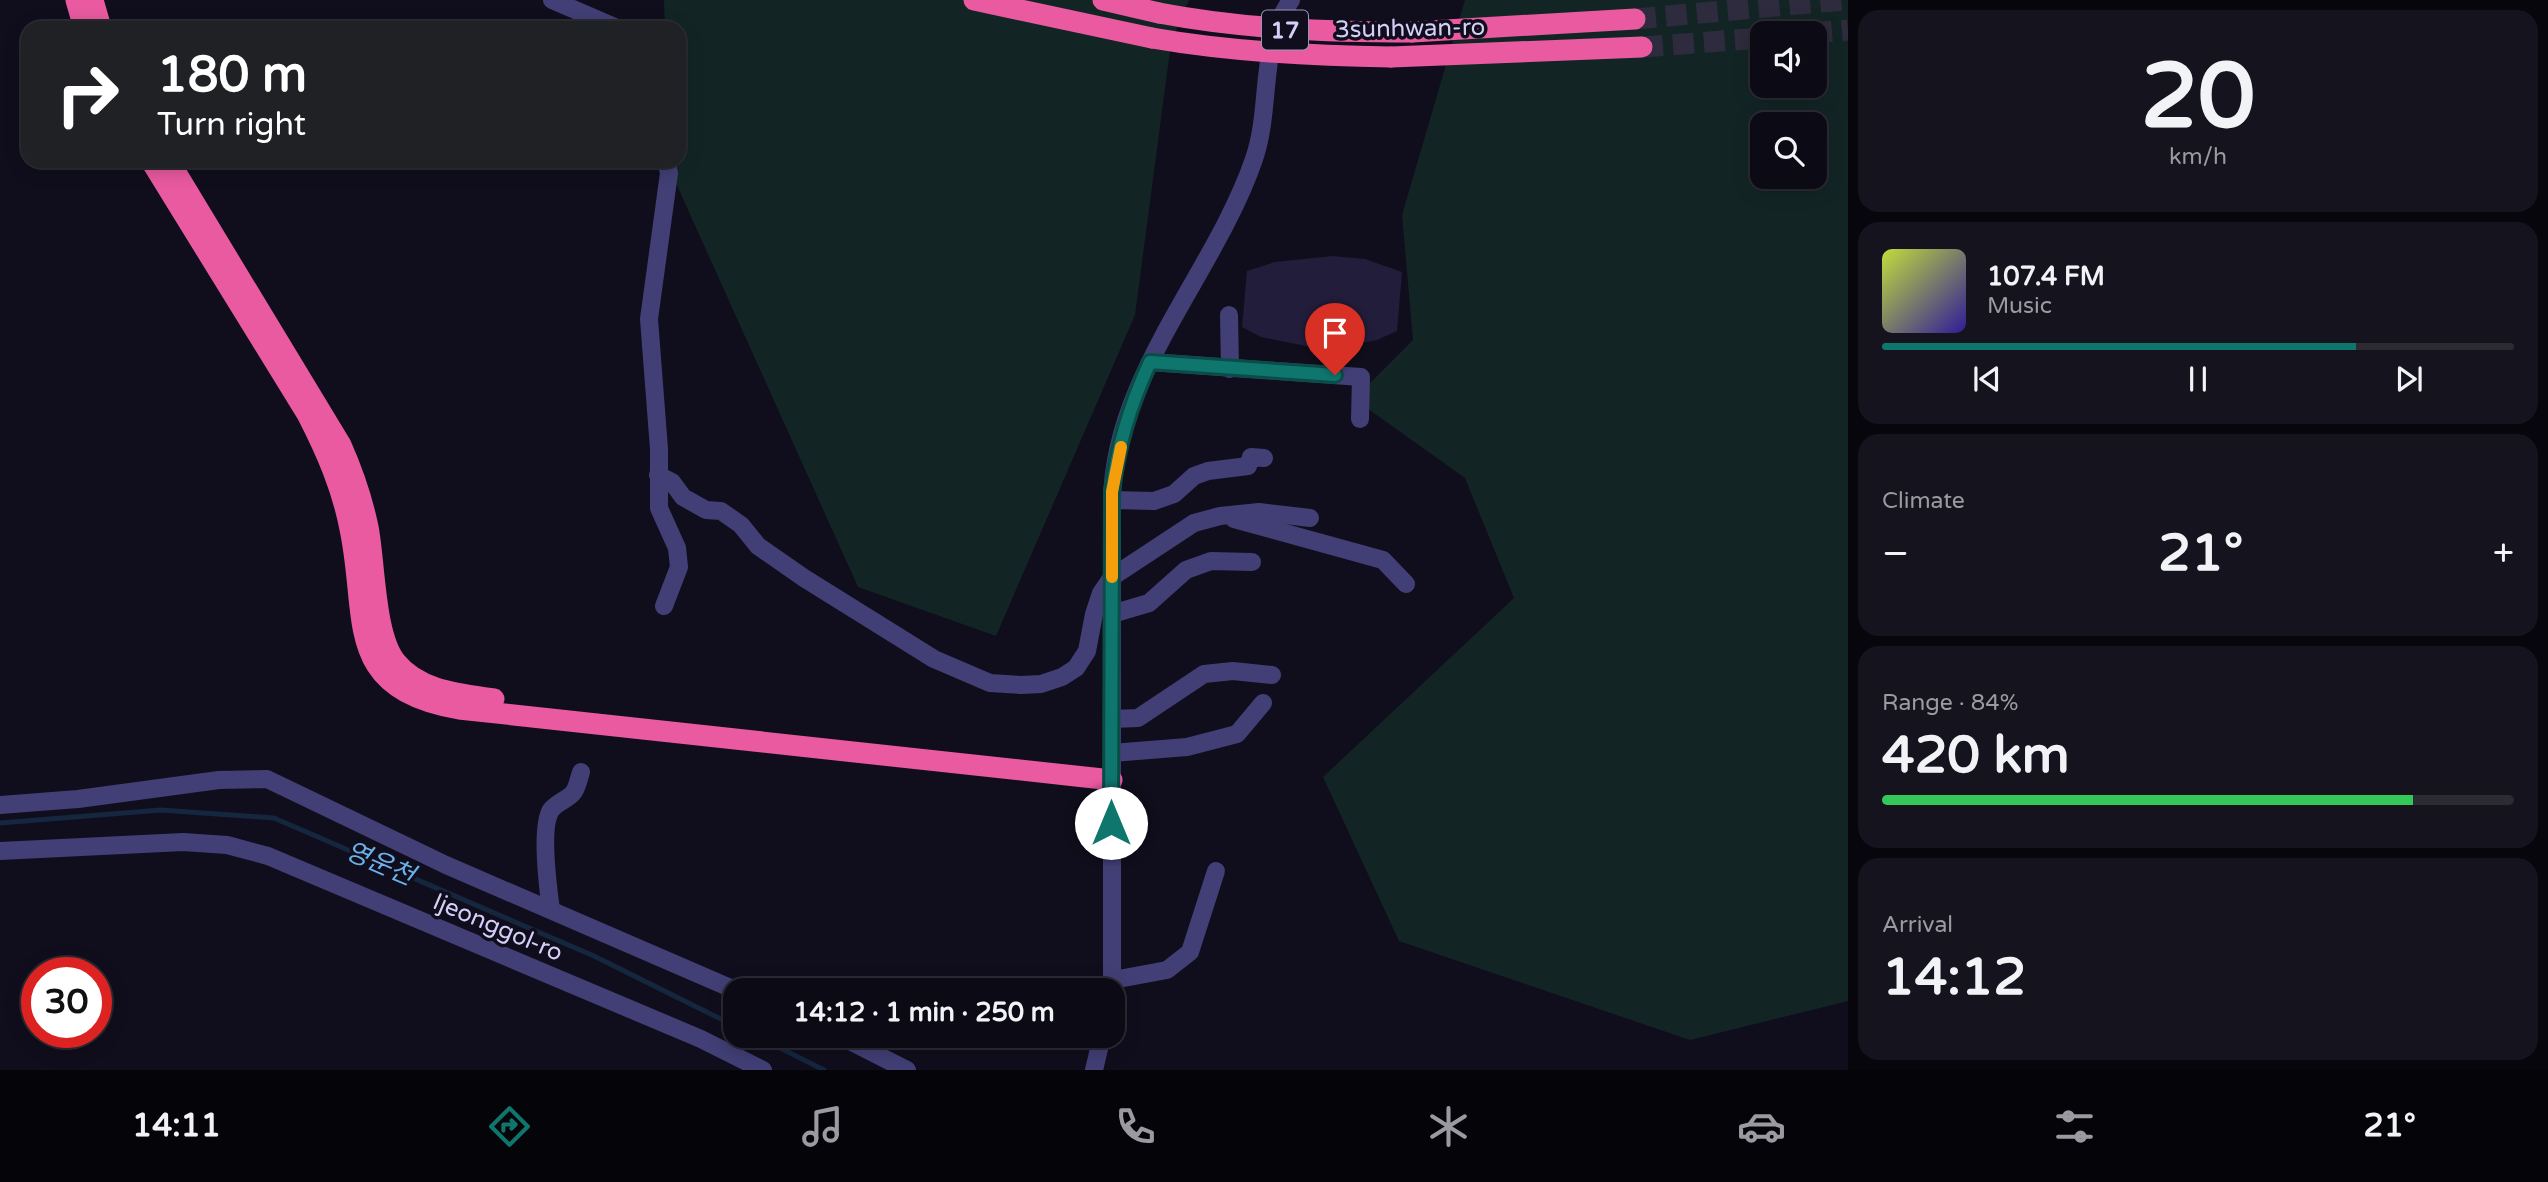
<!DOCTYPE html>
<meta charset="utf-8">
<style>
:root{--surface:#0c0a15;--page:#15131e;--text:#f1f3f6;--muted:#9a9aa0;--line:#2c2b34;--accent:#0f766e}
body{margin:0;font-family:"Varela Round","Noto Sans KR",sans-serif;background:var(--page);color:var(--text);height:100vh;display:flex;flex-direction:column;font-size:26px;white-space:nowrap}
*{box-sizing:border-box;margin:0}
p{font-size:23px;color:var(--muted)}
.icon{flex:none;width:38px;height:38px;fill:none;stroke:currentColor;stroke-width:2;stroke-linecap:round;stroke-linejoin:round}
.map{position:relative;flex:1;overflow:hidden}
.drawer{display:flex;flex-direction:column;gap:10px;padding:10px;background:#07060c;width:700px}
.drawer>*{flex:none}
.guide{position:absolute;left:21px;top:21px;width:665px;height:147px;border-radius:21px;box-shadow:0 4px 18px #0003,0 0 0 2px var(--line);background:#202124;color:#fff;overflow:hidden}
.buttons{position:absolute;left:1750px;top:21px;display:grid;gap:14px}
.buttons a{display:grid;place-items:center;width:77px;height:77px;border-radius:14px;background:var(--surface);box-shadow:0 4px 18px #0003,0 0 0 2px var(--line);font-size:35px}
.speed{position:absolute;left:21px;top:957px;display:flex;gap:14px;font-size:35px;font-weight:700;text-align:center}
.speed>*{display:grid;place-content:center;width:91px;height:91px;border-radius:50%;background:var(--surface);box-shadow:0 4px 18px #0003,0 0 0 2px var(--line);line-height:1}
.speed .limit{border:10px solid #d22;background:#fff;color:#111}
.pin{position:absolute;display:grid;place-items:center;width:60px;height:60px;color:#fff;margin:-72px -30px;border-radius:50% 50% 50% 0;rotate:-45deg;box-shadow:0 0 7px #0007}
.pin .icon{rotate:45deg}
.me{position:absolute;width:77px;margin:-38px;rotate:0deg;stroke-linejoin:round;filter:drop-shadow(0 0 5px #0008)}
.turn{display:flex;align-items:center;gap:24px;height:147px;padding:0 21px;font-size:32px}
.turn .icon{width:91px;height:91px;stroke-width:2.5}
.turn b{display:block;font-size:49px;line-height:60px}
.big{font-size:52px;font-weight:700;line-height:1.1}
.drawer .tile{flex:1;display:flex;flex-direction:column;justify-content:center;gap:10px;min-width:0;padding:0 24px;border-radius:21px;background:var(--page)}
.drawer .dial{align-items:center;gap:0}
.dial b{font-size:91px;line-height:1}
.song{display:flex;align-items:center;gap:21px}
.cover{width:84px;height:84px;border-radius:10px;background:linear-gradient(135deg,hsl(70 70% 55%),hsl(250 70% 35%))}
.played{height:7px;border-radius:4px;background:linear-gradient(90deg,var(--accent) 75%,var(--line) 75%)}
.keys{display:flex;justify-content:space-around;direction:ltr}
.heat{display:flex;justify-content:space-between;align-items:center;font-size:38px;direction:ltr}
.charge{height:10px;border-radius:5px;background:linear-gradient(90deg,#34c759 84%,var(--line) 0)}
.trip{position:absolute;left:723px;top:978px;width:402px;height:70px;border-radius:21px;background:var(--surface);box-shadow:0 4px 18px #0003,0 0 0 2px var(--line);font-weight:700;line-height:70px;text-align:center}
.dock{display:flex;height:112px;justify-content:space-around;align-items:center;background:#050408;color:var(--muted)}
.dock .icon{width:49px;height:49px}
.dock .current{color:var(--accent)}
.dock b{font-size:32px;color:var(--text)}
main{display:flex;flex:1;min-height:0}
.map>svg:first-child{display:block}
.green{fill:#122524;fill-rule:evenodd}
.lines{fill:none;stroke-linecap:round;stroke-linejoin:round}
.stream{stroke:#15263f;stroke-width:5}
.building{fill:#221d3a}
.highway-tunnel{stroke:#2d2b3d;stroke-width:21;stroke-dasharray:21 10;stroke-linecap:butt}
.minor{stroke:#413f75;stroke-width:18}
.highway{stroke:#e95aa0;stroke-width:21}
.highway-bridge{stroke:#e95aa0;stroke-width:21}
.route-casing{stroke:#0a4d48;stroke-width:18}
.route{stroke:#0f766e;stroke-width:12}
.slow{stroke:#f59e0b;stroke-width:12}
.labels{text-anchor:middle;stroke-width:7;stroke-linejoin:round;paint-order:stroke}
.shield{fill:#100e1c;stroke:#9995b7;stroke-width:2}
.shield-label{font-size:23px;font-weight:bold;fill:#d4cff9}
.street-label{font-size:24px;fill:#d4cff9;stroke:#100e1c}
.water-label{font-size:26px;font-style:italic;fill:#6bb1eb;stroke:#100e1c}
</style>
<main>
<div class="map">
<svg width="1848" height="1070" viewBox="0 0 1848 1070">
<rect width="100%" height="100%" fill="#100e1c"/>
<g class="green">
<path d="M664 0H1189L1171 43 1135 315 996 636 858 587 666 161H679V28H665Z"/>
<path d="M1465 0H1848V1001L1690 1040 1399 941 1323 777 1514 598 1465 478 1354 399 1413 340 1402 215ZM1762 33H1815V86H1762ZM1762 124H1815V177H1762Z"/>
</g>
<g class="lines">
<g class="stream">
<path d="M0 823 161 810 274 818 594 956 735 1026"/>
<path d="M756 1036 824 1070"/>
</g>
</g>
<path class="building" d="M1333 256 1365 259 1402 272 1397 331 1377 340 1343 347H1311L1261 337 1242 327 1247 271 1275 262Z"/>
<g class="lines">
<g class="highway-tunnel">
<path d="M1635 19 1843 0"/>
<path d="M1811 33 1848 30"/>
<path d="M1642 47 1762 38"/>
</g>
<g class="minor">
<path d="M552 0 617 28"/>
<path d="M1229 315 1230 369"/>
<path d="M1150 362 1361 377 1360 419"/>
<path d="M658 475 672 482 683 497 706 510 721 511 741 525 758 546 804 578 934 659 990 683 1021 685 1041 684 1062 677 1076 668 1087 651 1094 614 1101 593 1112 577 1194 523 1220 516 1259 512 1310 518"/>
<path d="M1112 500 1154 501 1174 494 1194 476 1208 471 1248 466 1251 457 1264 458"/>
<path d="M1234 519 1383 560 1406 584"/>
<path d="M664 606 679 567 677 548 659 508V449L649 319 669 173 666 161"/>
<path d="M1112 614 1149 603 1186 570 1211 561 1252 562"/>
<path d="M1112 719 1138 718 1204 674 1233 671 1272 675"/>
<path d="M1112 753 1187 747 1237 734 1263 703"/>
<path d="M0 805 78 799 219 780 267 779 446 865 735 990"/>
<path d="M0 851 183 842 227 845 268 856 701 1039 763 1070"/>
<path d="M551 910C548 888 540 827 551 810 557 802 567 800 573 793 577 789 579 778 581 772"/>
<path d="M1113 980 1167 970 1190 952 1216 871"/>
<path d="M1112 990V500C1114 375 1215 273 1254 159 1272 107 1258 47 1291 0"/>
<path d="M840 1036 907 1070"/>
<path d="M1094 1070 1102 1036"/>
</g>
<g class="highway">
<path d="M76 0 84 28"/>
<path d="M93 0 101 28"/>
<path d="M974 0 1152 38"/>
<path d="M1103 0 1159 13"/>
<path d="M1412 32 1635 19"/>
<path d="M1391 57 1642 47"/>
<path d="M151 161 307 414C326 451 342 487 350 529 369 620 341 688 459 709L1112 780"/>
<path d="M169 161 341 445C353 472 362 498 368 527 375 562 374 635 396 662 419 691 460 694 494 699"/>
</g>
<g class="highway-bridge">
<path d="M1159 13C1243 29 1326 32 1412 32"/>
<path d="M1152 38C1232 52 1310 56 1391 57"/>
</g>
</g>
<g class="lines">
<defs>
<path id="route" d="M1111 823 1112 492C1117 447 1131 403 1150 362L1335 375"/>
</defs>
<use href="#route" class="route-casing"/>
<use href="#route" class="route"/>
<path class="slow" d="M1112 577V492L1121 447"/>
</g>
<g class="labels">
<rect class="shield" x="1262" y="10.5" width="46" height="39" rx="5"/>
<g class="shield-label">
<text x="1285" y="38">17</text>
</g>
<g class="street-label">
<text transform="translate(1410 28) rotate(-1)" y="8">3sunhwan-ro</text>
<text transform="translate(498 927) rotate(23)" y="8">Ijeonggol-ro</text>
</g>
<g class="water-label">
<text transform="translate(380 863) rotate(23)" y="9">영운천</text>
</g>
</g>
</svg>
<div class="buttons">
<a><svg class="icon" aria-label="sound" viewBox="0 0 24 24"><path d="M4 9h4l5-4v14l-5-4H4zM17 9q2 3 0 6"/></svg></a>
<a><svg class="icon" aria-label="search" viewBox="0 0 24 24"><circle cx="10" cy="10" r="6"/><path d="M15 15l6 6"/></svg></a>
</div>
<div class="speed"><div class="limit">30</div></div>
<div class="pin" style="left:1335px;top:375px;background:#d93025"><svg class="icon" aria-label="arrive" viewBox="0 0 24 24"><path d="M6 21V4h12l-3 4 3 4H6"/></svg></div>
<svg class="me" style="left:1111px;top:823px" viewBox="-20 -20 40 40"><circle r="19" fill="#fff"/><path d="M0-13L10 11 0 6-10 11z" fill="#0f766e"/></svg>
<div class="trip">14:12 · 1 min · 250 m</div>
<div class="guide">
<div class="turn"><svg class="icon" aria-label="right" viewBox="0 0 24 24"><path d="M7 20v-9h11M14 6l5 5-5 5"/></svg><div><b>180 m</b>Turn right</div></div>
</div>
</div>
<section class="drawer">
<div class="tile dial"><b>20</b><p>km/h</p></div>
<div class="tile">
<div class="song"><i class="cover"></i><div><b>107.4 FM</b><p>Music</p></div></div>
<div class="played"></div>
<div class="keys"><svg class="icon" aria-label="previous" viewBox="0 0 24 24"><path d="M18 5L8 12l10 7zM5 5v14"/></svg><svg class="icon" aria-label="pause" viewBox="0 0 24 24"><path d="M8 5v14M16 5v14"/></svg><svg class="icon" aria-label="next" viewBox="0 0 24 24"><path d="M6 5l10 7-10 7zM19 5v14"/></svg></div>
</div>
<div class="tile"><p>Climate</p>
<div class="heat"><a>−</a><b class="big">21°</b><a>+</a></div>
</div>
<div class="tile"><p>Range · 84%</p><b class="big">420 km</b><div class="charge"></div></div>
<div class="tile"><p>Arrival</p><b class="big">14:12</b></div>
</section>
</main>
<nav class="dock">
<b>14:11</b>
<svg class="icon current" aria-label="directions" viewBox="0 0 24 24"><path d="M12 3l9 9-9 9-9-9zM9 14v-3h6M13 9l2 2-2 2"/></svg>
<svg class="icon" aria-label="music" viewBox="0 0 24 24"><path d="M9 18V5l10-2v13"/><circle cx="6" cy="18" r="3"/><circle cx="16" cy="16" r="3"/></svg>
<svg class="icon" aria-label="phone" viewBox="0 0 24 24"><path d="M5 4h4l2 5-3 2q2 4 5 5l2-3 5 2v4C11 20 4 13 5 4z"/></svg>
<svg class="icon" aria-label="climate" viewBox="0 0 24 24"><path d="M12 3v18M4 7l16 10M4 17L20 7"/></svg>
<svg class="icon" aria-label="car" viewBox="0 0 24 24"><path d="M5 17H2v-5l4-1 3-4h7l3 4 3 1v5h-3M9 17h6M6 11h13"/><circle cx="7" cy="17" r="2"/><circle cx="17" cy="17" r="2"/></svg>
<svg class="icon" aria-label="filters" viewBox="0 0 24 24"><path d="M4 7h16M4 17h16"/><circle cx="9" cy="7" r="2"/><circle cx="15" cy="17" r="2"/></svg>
<b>21°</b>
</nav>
